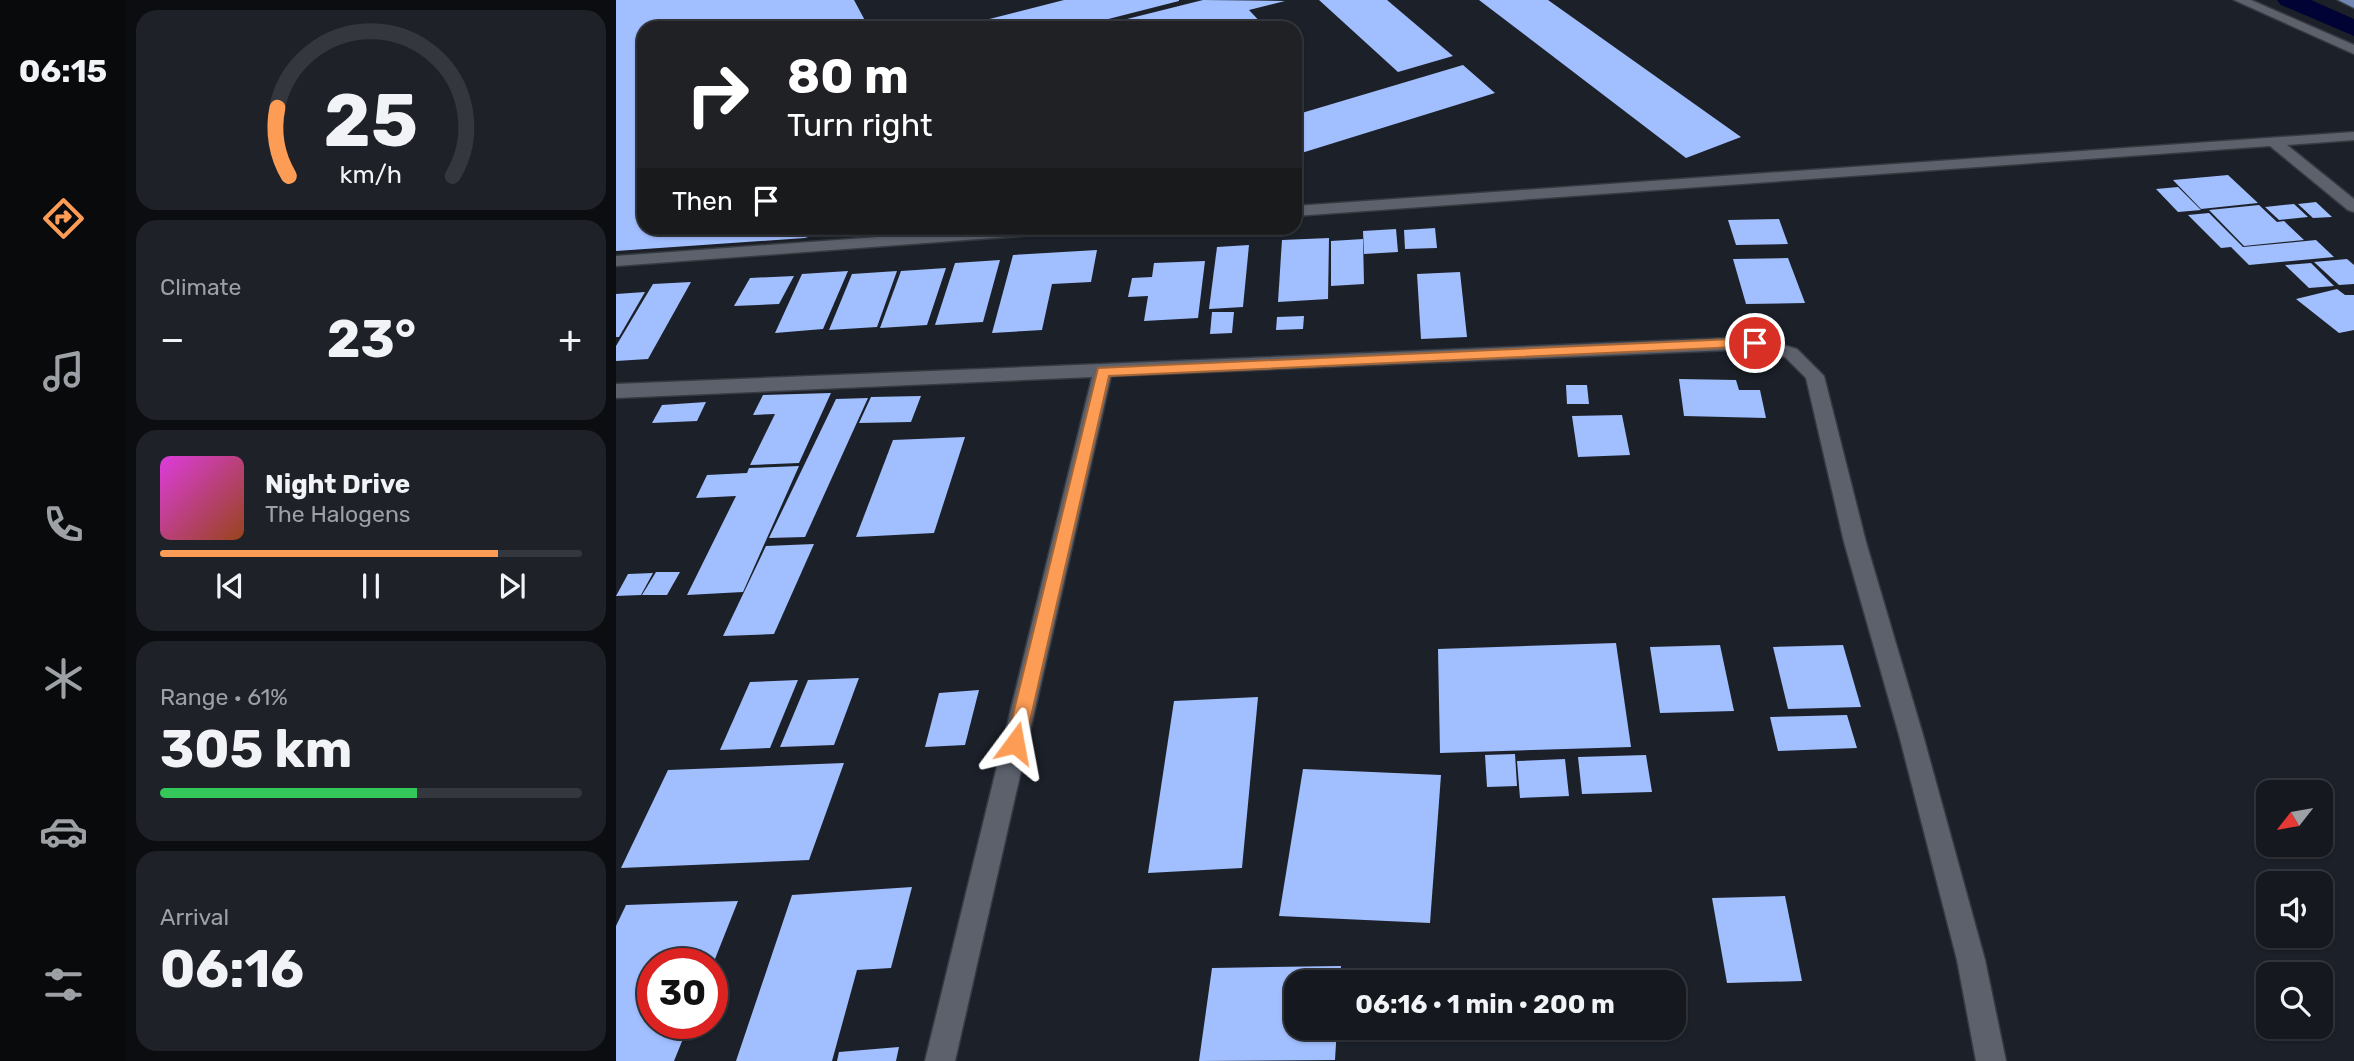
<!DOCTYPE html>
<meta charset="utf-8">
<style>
:root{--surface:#15181f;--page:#1e2128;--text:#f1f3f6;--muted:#9da0a4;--line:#34373d;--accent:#fd9d55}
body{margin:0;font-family:Rubik,sans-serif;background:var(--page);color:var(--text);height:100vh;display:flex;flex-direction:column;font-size:26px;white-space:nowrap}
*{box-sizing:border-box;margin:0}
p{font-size:23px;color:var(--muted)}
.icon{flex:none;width:38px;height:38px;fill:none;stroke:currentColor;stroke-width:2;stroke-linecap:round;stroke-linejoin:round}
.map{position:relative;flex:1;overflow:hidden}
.drawer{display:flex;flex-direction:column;gap:10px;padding:10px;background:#0c0d11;width:490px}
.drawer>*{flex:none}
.guide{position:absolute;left:21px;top:21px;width:665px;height:214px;border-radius:21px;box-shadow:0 2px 5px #0004,0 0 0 2px var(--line);background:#202124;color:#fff;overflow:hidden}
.needle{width:46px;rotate:239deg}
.controls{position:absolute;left:1640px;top:780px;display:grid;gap:14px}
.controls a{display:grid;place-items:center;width:77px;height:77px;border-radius:14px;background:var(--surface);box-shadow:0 2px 5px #0004,0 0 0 2px var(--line);font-size:35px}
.speed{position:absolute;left:21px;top:948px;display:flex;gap:14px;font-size:35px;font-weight:700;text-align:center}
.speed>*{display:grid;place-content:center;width:91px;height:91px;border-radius:50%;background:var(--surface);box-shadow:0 2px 5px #0004,0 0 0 2px var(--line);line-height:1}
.speed .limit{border:10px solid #d22;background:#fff;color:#111}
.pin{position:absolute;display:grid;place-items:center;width:60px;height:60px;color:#fff;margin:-30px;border:4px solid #fff;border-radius:50%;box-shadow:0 2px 7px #0007}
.me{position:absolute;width:77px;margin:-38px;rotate:13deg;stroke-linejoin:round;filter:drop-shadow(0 0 5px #0008)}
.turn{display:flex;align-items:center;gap:24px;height:147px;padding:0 35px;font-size:32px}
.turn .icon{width:91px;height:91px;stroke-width:2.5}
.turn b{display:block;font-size:49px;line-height:60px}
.then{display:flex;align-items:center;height:66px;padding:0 35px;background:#0003;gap:14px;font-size:26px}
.big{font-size:52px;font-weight:700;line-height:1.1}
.drawer .widget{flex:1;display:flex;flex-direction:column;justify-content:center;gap:10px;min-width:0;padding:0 24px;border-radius:21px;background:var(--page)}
.drawer .dial{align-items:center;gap:0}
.dial svg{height:182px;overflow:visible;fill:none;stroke:var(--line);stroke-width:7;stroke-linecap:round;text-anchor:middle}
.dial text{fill:var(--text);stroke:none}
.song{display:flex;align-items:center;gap:21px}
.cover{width:84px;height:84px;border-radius:10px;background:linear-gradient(135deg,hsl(300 70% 55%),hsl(20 70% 35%))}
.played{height:7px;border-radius:4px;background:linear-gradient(90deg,var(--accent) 80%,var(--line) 80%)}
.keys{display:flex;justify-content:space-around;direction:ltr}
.heat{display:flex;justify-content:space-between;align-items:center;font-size:38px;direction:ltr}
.charge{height:10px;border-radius:5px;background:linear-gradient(90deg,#34c759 61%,var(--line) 0)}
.trip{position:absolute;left:668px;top:970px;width:402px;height:70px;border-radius:21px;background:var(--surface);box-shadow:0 2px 5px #0004,0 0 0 2px var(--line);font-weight:700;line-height:70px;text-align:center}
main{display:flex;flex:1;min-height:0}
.dock{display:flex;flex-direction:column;width:126px;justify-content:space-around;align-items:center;background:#080a0c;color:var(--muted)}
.dock .icon{width:49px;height:49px}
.dock .current{color:var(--accent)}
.dock b{font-size:32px;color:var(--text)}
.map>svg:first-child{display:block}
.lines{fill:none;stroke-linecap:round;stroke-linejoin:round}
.canal{fill:#010335;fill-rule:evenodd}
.building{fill:#a1befe}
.minor-casing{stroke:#373a41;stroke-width:3}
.major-casing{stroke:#373a41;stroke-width:3}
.minor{fill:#5c616c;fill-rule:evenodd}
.major{fill:#7186b3;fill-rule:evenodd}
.route{fill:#fd9d55;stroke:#a46637;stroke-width:2}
</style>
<main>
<nav class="dock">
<b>06:15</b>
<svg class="icon current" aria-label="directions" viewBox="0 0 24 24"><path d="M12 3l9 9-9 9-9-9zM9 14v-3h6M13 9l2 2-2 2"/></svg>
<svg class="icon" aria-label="music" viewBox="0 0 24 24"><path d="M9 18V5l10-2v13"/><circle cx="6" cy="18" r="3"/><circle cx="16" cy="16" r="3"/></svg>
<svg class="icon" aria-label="phone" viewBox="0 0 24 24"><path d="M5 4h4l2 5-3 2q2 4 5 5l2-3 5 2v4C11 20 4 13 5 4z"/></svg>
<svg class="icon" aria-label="climate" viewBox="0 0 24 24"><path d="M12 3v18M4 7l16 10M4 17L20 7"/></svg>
<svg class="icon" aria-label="car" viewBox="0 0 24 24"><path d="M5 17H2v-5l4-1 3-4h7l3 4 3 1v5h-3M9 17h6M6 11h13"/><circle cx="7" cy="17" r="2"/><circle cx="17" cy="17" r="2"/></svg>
<svg class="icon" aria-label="filters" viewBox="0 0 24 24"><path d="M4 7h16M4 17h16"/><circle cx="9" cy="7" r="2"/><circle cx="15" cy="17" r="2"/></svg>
</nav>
<section class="drawer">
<div class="widget dial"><svg viewBox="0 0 100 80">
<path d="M14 69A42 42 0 1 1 86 69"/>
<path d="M14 69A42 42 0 0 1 9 39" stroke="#fd9d55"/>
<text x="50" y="56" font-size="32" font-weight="700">25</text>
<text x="50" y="72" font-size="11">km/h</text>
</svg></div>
<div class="widget"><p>Climate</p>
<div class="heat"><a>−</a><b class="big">23°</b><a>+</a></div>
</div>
<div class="widget">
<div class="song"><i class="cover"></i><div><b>Night Drive</b><p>The Halogens</p></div></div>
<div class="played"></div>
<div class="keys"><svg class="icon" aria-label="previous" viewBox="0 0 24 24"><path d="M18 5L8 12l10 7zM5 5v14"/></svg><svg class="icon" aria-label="pause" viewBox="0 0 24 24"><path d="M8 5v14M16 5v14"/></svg><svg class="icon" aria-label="next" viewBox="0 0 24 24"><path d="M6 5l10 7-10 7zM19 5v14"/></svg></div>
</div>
<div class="widget"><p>Range · 61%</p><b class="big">305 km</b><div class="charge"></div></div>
<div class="widget"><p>Arrival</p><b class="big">06:16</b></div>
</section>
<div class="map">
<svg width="1738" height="1061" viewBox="0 0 1738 1061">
<rect width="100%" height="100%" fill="#1c2029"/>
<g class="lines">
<path class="canal" d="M1661 0H1695L1738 19V36L1665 5Z"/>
</g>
<g class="building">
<path d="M0 0H238L253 28H28V228H220L189 238 0 251Z"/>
<path d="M448 0H563V1L457 28H338Z"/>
<path d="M587 0 669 1 633 10 650 28H489L487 25Z"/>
<path d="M703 0H771L837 56 782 72Z"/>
<path d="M863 0H932L1125 137 1070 158Z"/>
<path d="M847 65 879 93 679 155V115Z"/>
<path d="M1612 175 1642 203 1585 209 1557 180Z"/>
<path d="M1562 187 1585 210 1562 212 1540 189Z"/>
<path d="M1700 202 1716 217 1697 218 1682 204Z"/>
<path d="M1678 204 1692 217 1663 220 1649 207Z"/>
<path d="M1643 205 1661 222 1668 221 1688 240 1628 246 1593 210Z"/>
<path d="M1593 213 1627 247 1700 240 1718 257 1633 265 1615 247 1605 248 1572 215Z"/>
<path d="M1163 219 1172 244 1120 245 1112 220Z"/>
<path d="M819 228 821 248 789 249 788 230Z"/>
<path d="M780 229 782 252 748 254 747 231Z"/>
<path d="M713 238 712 299 662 302 666 240Z"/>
<path d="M747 239 748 284 715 286V241Z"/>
<path d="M633 245 627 307 593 309 601 247Z"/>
<path d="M481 250 475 282 436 284 426 330 376 333 397 255Z"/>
<path d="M1172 258 1189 303 1130 304 1117 259Z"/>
<path d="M1731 259 1738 265V284L1723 285 1698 262Z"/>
<path d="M384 260 367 322 319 325 339 263Z"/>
<path d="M589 261 582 318 528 321 532 296 512 297 516 278 536 277 538 263Z"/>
<path d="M1695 263 1718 286 1693 288 1669 265Z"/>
<path d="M330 268 311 325 264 328 285 271Z"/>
<path d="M232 271 207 329 159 333 186 274Z"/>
<path d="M281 271 261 327 213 330 236 274Z"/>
<path d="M844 272 851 337 805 339 801 274Z"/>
<path d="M178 276 163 304 118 306 134 278Z"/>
<path d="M75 282 32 359 0 361V346L37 284Z"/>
<path d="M1721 289 1729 295H1738V330L1723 333 1680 299Z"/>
<path d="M29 292 3 337H0V294Z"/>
<path d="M596 312H618L616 333 594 334Z"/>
<path d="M688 316 687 329 660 330 661 317Z"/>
<path d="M1063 379 1120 380 1123 390H1144L1150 418 1068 416Z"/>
<path d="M950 385H971L973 404H951Z"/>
<path d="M215 393 183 463 134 465 159 414 137 415 147 395Z"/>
<path d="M305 396 295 422 243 423 255 397Z"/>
<path d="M252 398 189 537 153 538 220 399Z"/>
<path d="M90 402 81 421 36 423 46 405Z"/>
<path d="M1006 415 1014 455 962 457 956 416Z"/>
<path d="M349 437 318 533 240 537 277 440Z"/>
<path d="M183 466 127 592 71 595 120 496 80 498 91 475 131 473 133 468Z"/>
<path d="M198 544 158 634 107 636 150 546Z"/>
<path d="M40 572H64L51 595H26Z"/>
<path d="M37 573 25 595 0 596 12 574Z"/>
<path d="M1000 643 1015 747 824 753 822 649Z"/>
<path d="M1104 645 1118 711 1044 713 1034 647Z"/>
<path d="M1227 645 1245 707 1172 709 1157 647Z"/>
<path d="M243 678 218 745 164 747 192 680Z"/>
<path d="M182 680 154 748 104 750 134 682Z"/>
<path d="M363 690 349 745 309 747 323 693Z"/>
<path d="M642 697 626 868 532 873 558 701Z"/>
<path d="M1231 715 1241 748 1162 751 1154 717Z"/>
<path d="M899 754 901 786 871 787 869 755Z"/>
<path d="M1030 755 1036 792 966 794 962 757Z"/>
<path d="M949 759 953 796 904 798 901 761Z"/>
<path d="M228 763 193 860 5 868 52 770Z"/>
<path d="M687 769 825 775 814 923 663 916Z"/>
<path d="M296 887 275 968 241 970 216 1061H120L176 895Z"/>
<path d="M1169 896 1186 981 1111 983 1096 898Z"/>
<path d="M122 901 97 964H37V1024H73L58 1061H0V926L10 905Z"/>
<path d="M725 966 724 982H681V1027H721L719 1060 583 1061 596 968Z"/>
<path d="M283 1047 280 1061H221L223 1052Z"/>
</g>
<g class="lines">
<defs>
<g id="minor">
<path d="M1618 0H1635L1738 45V54Z"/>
<path d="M1738 132V140L1671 145 1738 199V212L1732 210 1654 146 679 216V206Z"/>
<path d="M385 228H452L444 233 0 266V256Z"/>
<path d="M1139 337 1181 349 1208 376 1250 542 1307 735 1369 960 1390 1061H1360L1341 960 1283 735 1228 542 1190 378 1169 357 1139 349 495 376 339 1061H309L476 377 0 398V384Z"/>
</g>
<path id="major" d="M1722 0H1738V8Z"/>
</defs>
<use href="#minor" class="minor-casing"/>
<use href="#major" class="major-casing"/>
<use href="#minor" class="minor"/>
<use href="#major" class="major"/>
</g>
<path class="route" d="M1139 338 1145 343 1143 346 493 376 409 743 406 748 399 751 393 748 390 743 482 368Z"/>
</svg>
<div class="controls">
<a><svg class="needle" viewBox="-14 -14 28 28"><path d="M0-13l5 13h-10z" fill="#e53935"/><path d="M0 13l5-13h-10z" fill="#9da0a4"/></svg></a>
<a><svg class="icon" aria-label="sound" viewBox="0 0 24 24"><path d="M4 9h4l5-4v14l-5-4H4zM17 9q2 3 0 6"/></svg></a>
<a><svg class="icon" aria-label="search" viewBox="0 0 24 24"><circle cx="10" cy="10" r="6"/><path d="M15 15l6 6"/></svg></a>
</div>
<div class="speed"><div class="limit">30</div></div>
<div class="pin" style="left:1139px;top:343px;background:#d93025"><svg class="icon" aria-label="arrive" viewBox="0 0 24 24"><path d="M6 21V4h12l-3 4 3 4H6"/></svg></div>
<svg class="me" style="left:399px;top:743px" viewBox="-20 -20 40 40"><path d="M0-17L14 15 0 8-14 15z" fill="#fd9d55" stroke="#fff" stroke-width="4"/></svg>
<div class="trip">06:16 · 1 min · 200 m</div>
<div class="guide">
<div class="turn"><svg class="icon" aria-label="right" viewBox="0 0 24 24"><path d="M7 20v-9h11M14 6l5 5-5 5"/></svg><div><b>80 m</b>Turn right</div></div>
<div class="then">Then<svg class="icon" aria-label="arrive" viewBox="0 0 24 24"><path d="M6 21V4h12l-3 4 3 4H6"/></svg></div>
</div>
</div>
</main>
